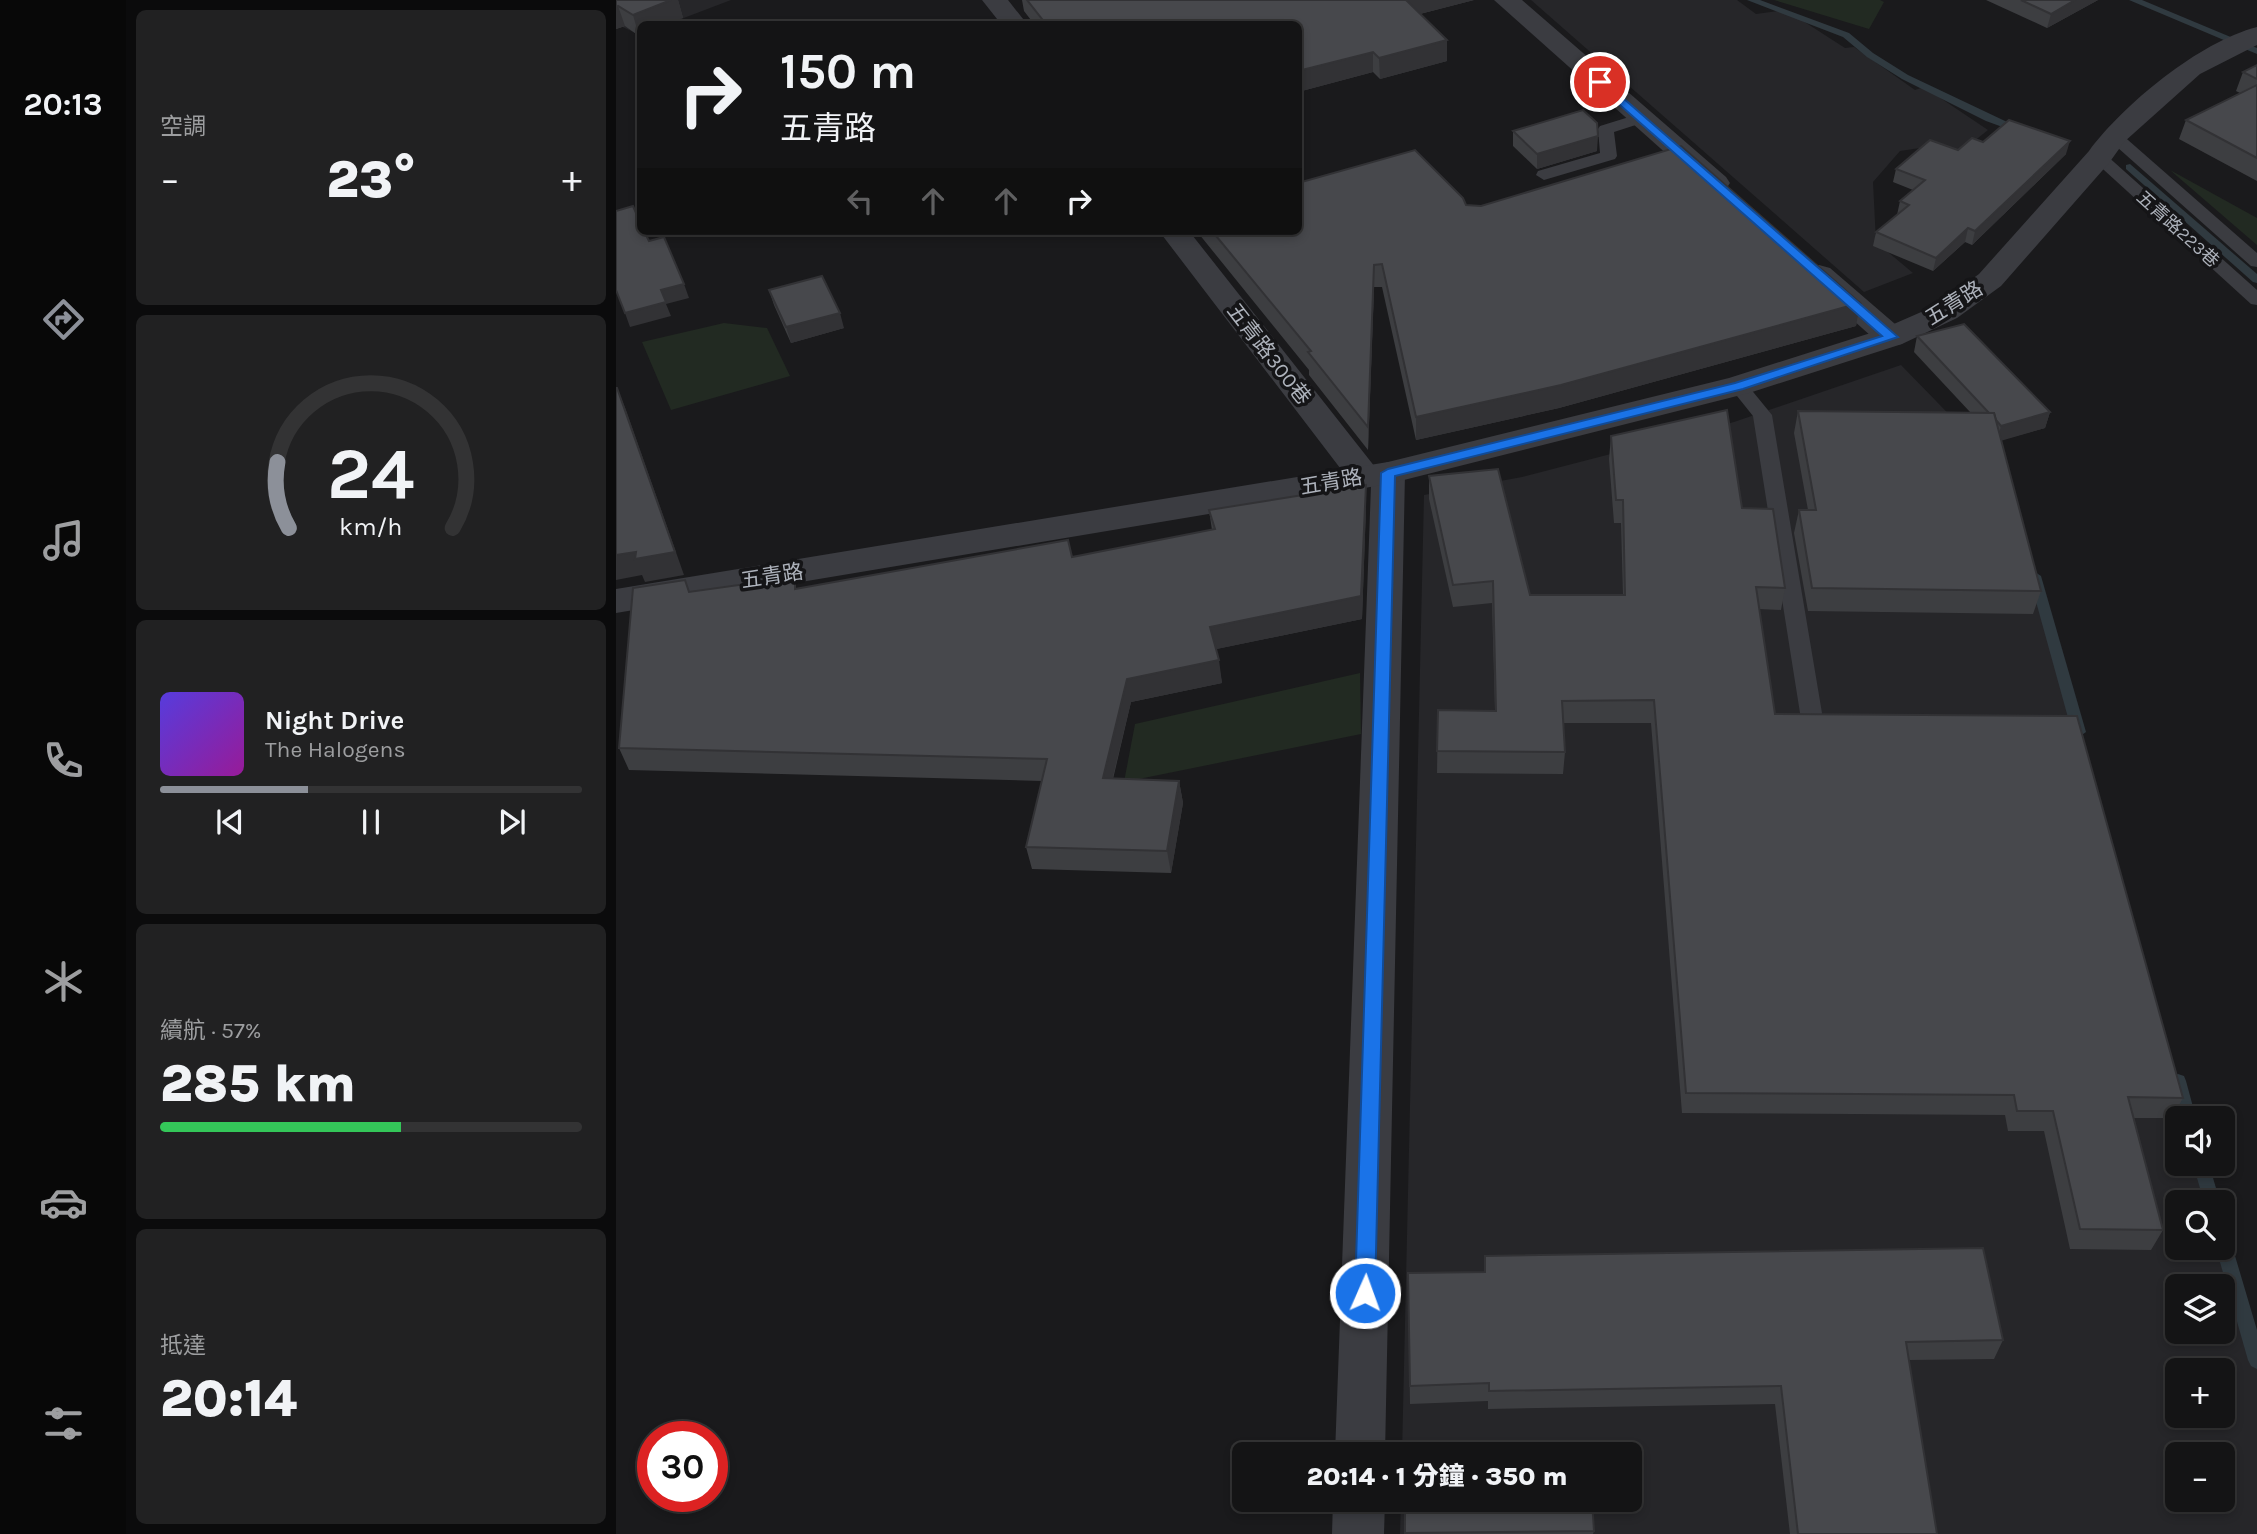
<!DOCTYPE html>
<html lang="zh-TW">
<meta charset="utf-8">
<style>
:root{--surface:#141415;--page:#212122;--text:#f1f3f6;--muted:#9d9ea0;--line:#333334;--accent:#8c9099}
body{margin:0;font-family:Karla,"Noto Sans TC",sans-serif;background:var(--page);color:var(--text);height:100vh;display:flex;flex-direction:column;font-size:26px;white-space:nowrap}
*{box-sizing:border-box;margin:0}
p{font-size:23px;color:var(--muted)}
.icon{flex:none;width:38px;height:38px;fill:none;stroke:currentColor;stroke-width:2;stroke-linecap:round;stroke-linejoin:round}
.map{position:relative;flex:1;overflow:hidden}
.side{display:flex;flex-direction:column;gap:10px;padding:10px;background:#0b0b0c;width:490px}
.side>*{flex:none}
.banner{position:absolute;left:21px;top:21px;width:665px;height:214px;border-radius:10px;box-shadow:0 4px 10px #0003,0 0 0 2px var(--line);background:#141415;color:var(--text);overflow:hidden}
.buttons{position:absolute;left:1549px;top:1106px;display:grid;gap:14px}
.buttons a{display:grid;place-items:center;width:70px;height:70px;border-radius:10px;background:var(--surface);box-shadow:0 4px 10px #0003,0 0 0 2px var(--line);font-size:35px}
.speed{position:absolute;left:21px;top:1421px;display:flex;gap:14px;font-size:35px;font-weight:700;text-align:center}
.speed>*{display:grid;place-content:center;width:91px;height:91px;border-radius:50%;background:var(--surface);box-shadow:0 4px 10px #0003,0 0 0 2px var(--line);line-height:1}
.speed .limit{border:10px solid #d22;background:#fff;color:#111}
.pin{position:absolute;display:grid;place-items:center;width:60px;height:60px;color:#fff;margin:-30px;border:4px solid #fff;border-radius:50%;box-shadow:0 2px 7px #0007}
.me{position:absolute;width:77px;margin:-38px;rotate:2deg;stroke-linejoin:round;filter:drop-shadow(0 0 5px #0008)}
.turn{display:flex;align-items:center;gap:24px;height:147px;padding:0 28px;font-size:32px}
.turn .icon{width:91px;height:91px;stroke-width:2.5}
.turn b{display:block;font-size:49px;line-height:60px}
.lanes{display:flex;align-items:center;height:66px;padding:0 28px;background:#0003;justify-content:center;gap:35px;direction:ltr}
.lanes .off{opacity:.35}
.big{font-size:52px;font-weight:800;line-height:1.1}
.side .widget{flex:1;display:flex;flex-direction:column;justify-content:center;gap:10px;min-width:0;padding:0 24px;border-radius:10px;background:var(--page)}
.side .dial{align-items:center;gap:0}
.dial svg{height:182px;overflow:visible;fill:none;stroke:var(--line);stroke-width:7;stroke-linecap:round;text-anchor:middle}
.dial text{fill:var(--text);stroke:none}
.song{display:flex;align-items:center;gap:21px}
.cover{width:84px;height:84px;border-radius:10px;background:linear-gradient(135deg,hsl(250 70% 55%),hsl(300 70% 35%))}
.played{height:7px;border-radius:4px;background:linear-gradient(90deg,var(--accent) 35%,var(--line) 35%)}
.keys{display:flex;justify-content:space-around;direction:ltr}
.heat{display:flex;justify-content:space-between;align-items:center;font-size:38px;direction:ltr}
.charge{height:10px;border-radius:5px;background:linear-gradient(90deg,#34c759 57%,var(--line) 0)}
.trip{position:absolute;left:616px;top:1442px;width:410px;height:70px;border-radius:10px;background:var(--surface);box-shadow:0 4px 10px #0003,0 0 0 2px var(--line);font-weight:800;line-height:70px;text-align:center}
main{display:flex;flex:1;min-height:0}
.menu{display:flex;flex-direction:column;width:126px;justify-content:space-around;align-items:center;background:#080808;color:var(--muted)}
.menu .icon{width:49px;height:49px}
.menu .selected{color:var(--accent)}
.menu b{font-size:32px;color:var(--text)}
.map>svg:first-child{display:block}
.built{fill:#262629;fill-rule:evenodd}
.green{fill:#222a22}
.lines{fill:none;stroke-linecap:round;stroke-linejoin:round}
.stream{fill:#303a40;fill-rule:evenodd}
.service{fill:#3b3c41;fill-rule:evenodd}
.minor{fill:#3b3c41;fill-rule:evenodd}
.tertiary{fill:#3b3c41;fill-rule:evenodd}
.wall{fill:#3d3e41}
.shaded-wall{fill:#323235}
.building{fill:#47484c;stroke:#323235;stroke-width:2}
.route{fill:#1a73e8;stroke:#114b97;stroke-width:2}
.labels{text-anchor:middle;stroke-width:7;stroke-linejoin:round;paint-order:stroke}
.far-street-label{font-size:18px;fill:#adb2bb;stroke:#151517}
.street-label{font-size:21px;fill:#adb2bb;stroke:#151517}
</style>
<main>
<nav class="menu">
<b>20:13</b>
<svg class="icon selected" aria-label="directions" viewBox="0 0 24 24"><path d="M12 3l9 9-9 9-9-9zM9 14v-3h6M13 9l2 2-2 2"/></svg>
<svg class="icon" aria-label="music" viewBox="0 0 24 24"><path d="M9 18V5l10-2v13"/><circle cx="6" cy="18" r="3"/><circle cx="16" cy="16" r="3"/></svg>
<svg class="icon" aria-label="phone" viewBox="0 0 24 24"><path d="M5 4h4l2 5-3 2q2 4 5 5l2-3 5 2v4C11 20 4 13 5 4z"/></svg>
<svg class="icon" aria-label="climate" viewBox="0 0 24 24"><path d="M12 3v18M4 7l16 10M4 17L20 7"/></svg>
<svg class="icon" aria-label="car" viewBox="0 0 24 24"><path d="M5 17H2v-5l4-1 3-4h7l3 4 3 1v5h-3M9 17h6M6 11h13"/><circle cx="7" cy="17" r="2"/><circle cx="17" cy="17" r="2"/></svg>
<svg class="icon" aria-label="filters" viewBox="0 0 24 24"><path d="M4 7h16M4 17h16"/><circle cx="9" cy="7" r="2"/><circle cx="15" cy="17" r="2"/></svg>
</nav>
<section class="side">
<div class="widget"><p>空調</p>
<div class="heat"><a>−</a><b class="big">23°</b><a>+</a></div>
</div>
<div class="widget dial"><svg viewBox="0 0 100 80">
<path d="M14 69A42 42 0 1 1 86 69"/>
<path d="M14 69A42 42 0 0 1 9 40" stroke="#8c9099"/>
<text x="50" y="56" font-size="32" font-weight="700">24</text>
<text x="50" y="72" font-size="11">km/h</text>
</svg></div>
<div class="widget">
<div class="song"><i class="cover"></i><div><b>Night Drive</b><p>The Halogens</p></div></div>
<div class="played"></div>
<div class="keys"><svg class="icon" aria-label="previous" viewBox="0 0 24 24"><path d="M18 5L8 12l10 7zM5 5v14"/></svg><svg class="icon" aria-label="pause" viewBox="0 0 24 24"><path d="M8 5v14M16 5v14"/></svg><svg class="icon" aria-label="next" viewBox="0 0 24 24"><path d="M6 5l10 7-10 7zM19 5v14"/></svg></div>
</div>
<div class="widget"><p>續航 · 57%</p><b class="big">285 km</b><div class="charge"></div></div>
<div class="widget"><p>抵達</p><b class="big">20:14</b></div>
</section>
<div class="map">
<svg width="1641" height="1534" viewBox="0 0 1641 1534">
<rect width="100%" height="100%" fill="#1a1a1c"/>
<g class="built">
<path d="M0 0H115L52 24H24V35L0 24Z"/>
<path d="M915 0H1121L1140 14 1170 10 1229 48 1238 47 1299 90 1308 87 1372 130 1347 150 1326 154 1304 148 1284 151 1257 182 1260 242 1297 273 1248 292Z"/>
<path d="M1285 365 1393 476 1573 1118H1561V1164H1586L1597 1202H1561V1248H1606L1607 1236 1641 1359V1534H784L785 1500H1013V1454H786L808 495 906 477 1118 422ZM1561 1286H1606V1332H1561ZM1561 1370H1606V1416H1561ZM1561 1454H1606V1500H1561Z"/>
</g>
<g class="green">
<path d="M1158 0H1264L1268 2 1253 29Z"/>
<path d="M1554 170 1641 218V245Z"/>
<path d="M108 323 151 328 174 376 55 410 26 342Z"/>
<path d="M744 673 745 734 508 782 519 724Z"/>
</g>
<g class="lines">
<g class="stream">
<path d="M1131 0H1144L1233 33 1257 53 1292 75 1408 130 1403 133 1370 121 1286 79 1251 57 1227 37Z"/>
<path d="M1513 0H1526L1641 48V54Z"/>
<path d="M1514 164 1641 274V283L1637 282 1510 169V165Z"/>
<path d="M1419 572 1425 576 1470 732 1463 737 1456 732 1413 576Z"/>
<path d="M1562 1074 1568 1076 1570 1081 1580 1118H1564L1554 1081 1556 1076Z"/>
<path d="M1577 1164H1593L1604 1202H1588Z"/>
<path d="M1606 1231 1612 1233 1614 1239 1641 1330V1369L1635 1366 1632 1360 1600 1248H1606Z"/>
</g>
<g class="service">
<path d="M1026 113 1032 115 1034 118 1032 121 998 132 1001 156 999 159 928 180 920 175 922 171 984 153 982 129 984 126Z"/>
<path d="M1498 131 1504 133 1641 253V267L1635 266 1492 139 1490 136Z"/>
<path d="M1483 152 1489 154 1641 290V305L1635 304 1477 160 1475 157 1477 154Z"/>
<path d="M1122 380 1129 382 1156 415 1206 713 1203 719 1195 721 1187 719 1184 713 1137 416 1113 386Z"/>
</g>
<g class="minor">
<path d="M366 0H392L411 24H385Z"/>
<path d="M878 0H906L1110 177 1114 183 1110 189 1100 191 1090 189Z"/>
<path d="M543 231H573L759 467 772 462 784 465 789 473 769 1454H719L755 486 749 488 737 485Z"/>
<path d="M1203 265 1214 268 1286 330 1290 337 1286 344 1275 346 1264 344 1192 280 1188 274 1192 268Z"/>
<path d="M717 1500H769L768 1534H716Z"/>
</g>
<path class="tertiary" d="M1641 27V45L1584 74 1508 142 1493 163 1385 286 1341 318 1286 344 1133 393 772 484 0 613V589L772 462 1113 378 1264 330 1319 306 1363 274 1473 151C1508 104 1583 42 1641 27Z"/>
</g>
<g class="wall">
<path d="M0 0H62L67 18 24 24V35L23 36 9 26 0 29Z"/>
<path d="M406 0H858L804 14 831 40V61L764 79 757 72 682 92V24H418L408 11Z"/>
<path d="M1370 0H1482L1431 28Z"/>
<path d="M1641 65V181L1563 139 1570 120 1624 93 1620 91 1627 72Z"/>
<path d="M897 131 981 151 921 169 897 146Z"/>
<path d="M1367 142 1450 154 1356 245 1349 242 1317 271 1257 246 1260 232 1281 215 1284 201 1297 190 1277 182 1280 169Z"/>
<path d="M850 205 1244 303 1240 326 943 408 800 440 766 287H758L752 450 693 375V370L583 234 582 231H682Z"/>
<path d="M153 290 228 328 175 343 158 305Z"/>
<path d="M1301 336 1434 412 1429 428 1385 440 1425 591 1417 614 1192 611 1178 533 1183 510H1192L1178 433 1182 411 1354 412 1298 352Z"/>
<path d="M995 436 1126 508 1169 588 1165 610 1143 609 1159 714 1567 1098 1556 1118H1518L1547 1230 1535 1250 1454 1249 1428 1131H1392L1389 1115 1066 1113 1035 723H947L949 752 947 774 821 773 822 710 879 711 876 603 837 607 813 499V476L914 595H1007L1005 523H998L993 459Z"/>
<path d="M750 485V507L746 619 600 649 606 683 515 702 497 779 563 781 567 803 555 873 416 869 410 847 426 781 13 770 3 748 183 588 456 557 596 530 593 510Z"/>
<path d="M869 1256 1387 1340 1378 1359 1293 1360 1321 1534H1174L1159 1404 872 1409V1401L794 1404 792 1273 868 1272Z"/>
<path d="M789 1500 978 1531 977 1534H789Z"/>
</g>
<g class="shaded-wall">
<path d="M55 0H62L67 18 51 24H24V35L23 36 17 15Z"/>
<path d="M788 0H858L788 18Z"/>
<path d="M1459 0H1482L1431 28 1435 14Z"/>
<path d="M2 6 9 26 0 29V7Z"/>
<path d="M831 40V61L764 79 763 58Z"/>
<path d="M757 52V72L682 92V71Z"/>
<path d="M982 136 981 151 921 169V154Z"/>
<path d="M1454 141 1450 154 1356 245 1359 231Z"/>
<path d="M1352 228 1349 242 1317 271 1320 258Z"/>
<path d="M758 265V287L752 450V427Z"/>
<path d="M68 284 73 298 50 304 55 316 14 327 9 313 45 290Z"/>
<path d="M1244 303 1240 326 943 408 800 440V417Z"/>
<path d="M224 313 228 328 175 343 170 327Z"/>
<path d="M1 388 10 410 68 575 29 582 26 575 0 580V555L20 552Z"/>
<path d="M1434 412 1429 428 1381 442 1385 426Z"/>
<path d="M750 485V507L746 619 596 650 594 627Z"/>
<path d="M603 660 606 683 515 702 491 801 487 778 511 679Z"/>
<path d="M563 781 567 803 555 873 551 851Z"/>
</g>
<g class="building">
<path d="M0 0H55L17 15 2 6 0 7Z"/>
<path d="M411 0H790L831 40 763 58 757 52 682 71V24H430Z"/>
<path d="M1405 0H1459L1435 14Z"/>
<path d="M1641 65V79L1627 72Z"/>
<path d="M1641 85V158L1570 120Z"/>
<path d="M967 110 981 123 982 136 921 154 897 131Z"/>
<path d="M1393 120 1454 141 1359 231 1352 228 1320 258 1260 232 1293 205 1284 201 1309 180 1280 169 1314 140 1342 150 1356 138 1367 142Z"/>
<path d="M1065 146 1244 303 945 385 800 417 766 264 758 265 752 427 692 352 695 351 596 231H682V183L799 150 847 198 850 205 865 206Z"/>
<path d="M17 206 24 222V231H28L33 241 48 237 68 284 45 290 50 302 9 313 0 290V211Z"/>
<path d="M206 276 224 313 170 327 153 290Z"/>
<path d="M1348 324 1434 412 1385 426 1380 420 1378 413H1373L1301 336Z"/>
<path d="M0 388H1L59 552 19 559 20 552 0 555Z"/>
<path d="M1111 410 1126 508 1157 509 1169 588 1140 587 1159 714 1461 716 1567 1098 1512 1097 1547 1230 1464 1229 1437 1111H1401L1398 1095 1070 1093 1038 700 946 701 949 752 821 751 822 710 880 711 877 581 837 585 813 476 882 469 914 595H1009L1007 500H1000L995 436Z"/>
<path d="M1182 411 1378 413 1425 591 1196 588 1183 510H1200Z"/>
<path d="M750 485 745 596 594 627 603 660 511 679 487 778 563 781 551 851 410 847 431 759 3 748 17 588 69 580 73 592 179 577V589L452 540 456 557 599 529 593 510Z"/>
<path d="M1367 1248 1387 1340 1290 1342 1321 1534H1182L1165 1386 873 1391V1383L794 1386 792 1273 869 1272V1256Z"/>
<path d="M789 1500H976L978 1531 789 1533Z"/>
</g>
<path class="route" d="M984 78 1282 337 1127 389 779 476 759 1293 756 1299 749 1302 742 1299 739 1293 765 473 772 469 1119 383 1266 336 980 84 979 82Z"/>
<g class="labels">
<g class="far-street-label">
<text transform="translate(1562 229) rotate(42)" y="6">五青路223巷</text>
</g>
<g class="street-label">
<text transform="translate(1338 303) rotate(-32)" y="7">五青路</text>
<text transform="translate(653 354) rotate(52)" y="7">五青路300巷</text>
<text transform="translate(715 482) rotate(-10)" y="7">五青路</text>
<text transform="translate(156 576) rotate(-9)" y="7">五青路</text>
</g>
</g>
</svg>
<div class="buttons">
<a><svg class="icon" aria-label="sound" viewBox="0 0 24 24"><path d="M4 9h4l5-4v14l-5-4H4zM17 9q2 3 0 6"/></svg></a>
<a><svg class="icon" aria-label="search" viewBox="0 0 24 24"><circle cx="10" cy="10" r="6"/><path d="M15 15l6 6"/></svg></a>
<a><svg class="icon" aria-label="layers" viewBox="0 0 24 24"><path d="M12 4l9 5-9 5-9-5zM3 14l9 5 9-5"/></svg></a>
<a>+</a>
<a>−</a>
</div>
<div class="speed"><div class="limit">30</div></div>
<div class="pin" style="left:984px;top:82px;background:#d93025"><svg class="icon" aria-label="arrive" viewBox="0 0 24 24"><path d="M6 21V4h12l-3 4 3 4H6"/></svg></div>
<svg class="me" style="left:749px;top:1293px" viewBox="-20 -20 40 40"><circle r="17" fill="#1a73e8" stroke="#fff" stroke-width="3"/><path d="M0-11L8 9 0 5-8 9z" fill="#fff"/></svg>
<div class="trip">20:14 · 1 分鐘 · 350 m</div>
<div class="banner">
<div class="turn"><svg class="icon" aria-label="right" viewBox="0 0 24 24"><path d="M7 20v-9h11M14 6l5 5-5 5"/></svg><div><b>150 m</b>五青路</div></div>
<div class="lanes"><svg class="icon off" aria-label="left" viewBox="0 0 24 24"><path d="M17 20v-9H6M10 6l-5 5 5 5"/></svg><svg class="icon off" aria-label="ahead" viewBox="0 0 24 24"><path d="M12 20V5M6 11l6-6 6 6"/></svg><svg class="icon off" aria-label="ahead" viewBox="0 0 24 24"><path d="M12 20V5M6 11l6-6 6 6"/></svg><svg class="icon" aria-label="right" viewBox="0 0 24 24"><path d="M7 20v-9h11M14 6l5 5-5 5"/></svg></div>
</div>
</div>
</main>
